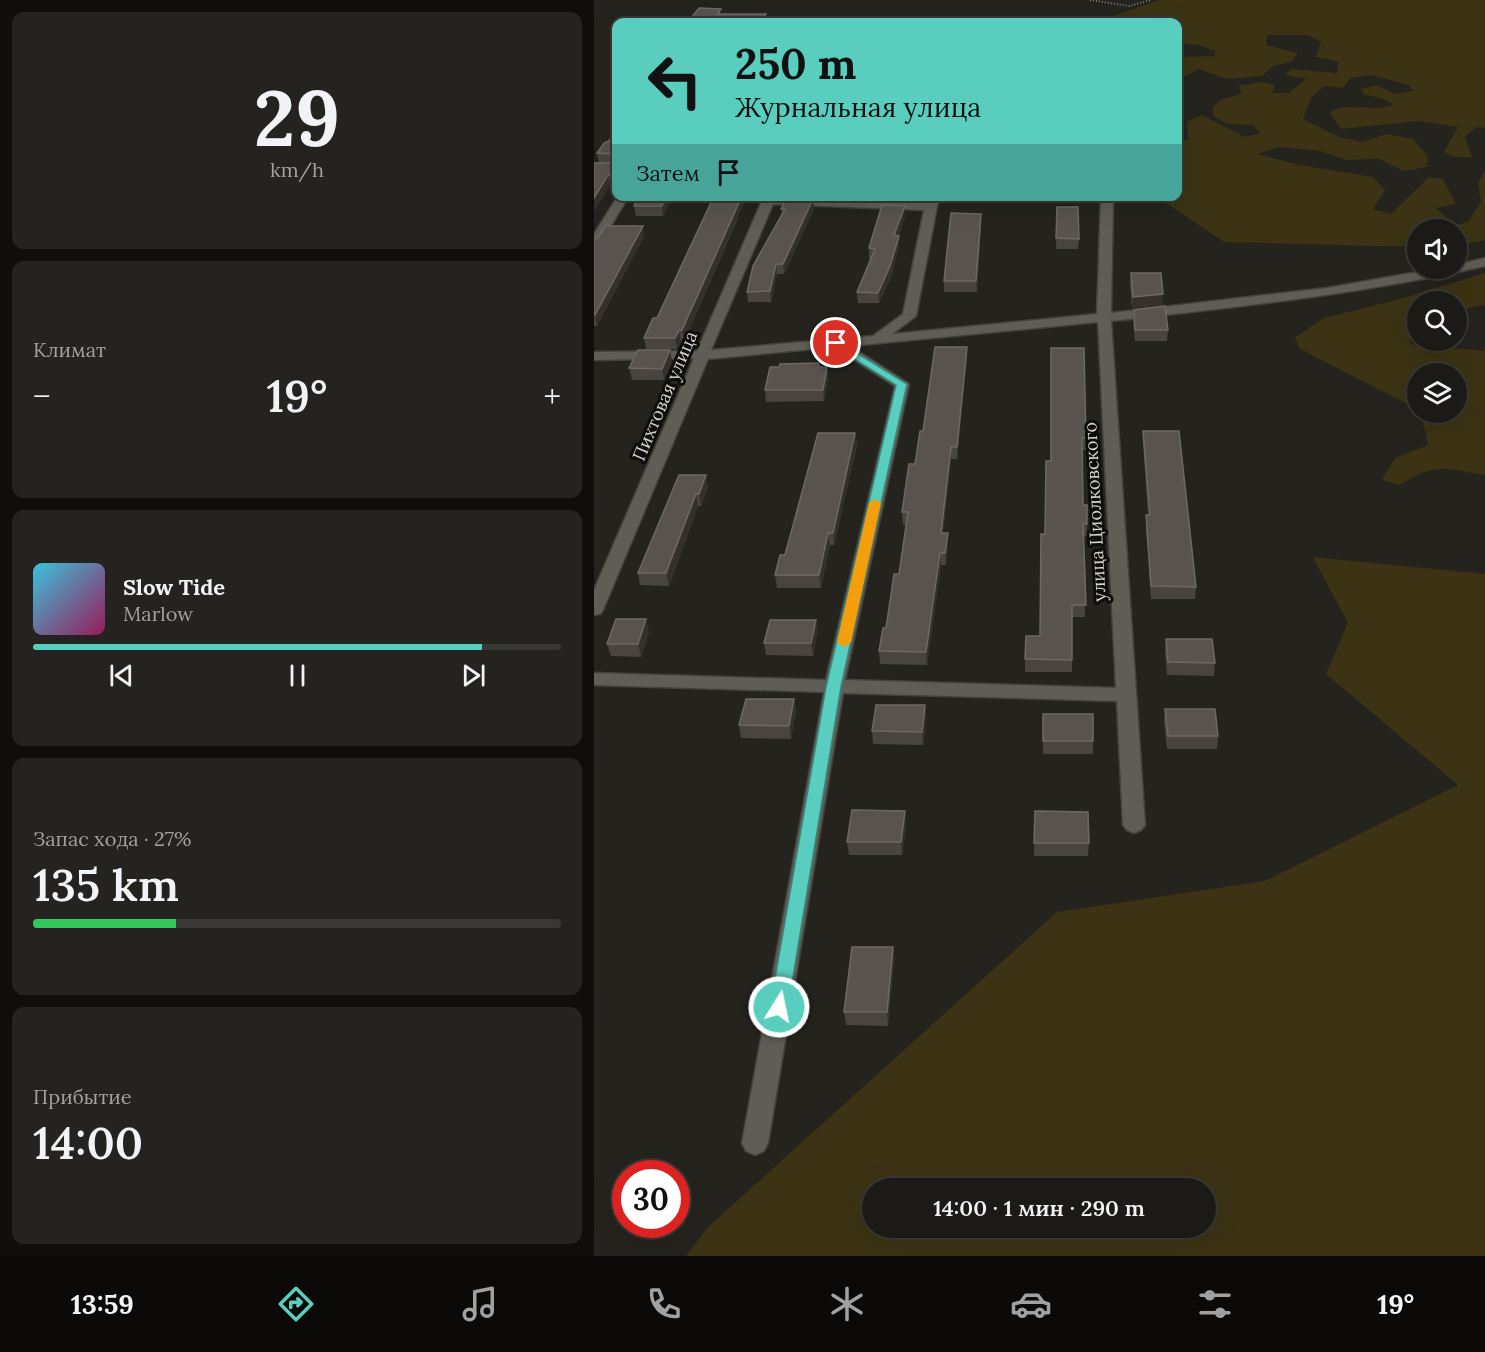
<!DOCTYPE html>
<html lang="ru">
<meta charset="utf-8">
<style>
:root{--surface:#1c1a16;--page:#25231f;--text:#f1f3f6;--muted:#a0a1a1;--line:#3a3835;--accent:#59cebe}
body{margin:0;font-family:Lora,serif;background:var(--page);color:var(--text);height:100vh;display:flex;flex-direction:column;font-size:22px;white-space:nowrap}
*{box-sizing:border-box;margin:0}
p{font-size:20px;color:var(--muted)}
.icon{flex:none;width:33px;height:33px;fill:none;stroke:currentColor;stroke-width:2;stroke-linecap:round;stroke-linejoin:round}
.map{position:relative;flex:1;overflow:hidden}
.side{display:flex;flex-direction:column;gap:12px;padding:12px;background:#0f0e0c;width:594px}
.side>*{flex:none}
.top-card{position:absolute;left:18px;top:18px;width:570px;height:183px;border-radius:12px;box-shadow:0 6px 24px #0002,0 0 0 2px var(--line);background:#59cebe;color:#111;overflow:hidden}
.fabs{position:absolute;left:813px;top:219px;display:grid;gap:12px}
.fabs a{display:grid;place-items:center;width:60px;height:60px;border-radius:50%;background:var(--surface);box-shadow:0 6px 24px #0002,0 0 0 2px var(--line);font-size:30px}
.speed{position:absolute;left:18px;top:1160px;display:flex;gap:12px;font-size:30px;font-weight:700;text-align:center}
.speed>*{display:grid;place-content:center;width:78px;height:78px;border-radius:50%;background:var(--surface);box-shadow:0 6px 24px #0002,0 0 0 2px var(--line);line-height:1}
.speed .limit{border:9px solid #d22;background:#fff;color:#111}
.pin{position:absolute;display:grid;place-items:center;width:51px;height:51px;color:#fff;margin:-26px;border:3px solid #fff;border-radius:50%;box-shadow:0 2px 6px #0007}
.me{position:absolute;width:66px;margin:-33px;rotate:10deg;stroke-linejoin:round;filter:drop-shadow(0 0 4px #0008)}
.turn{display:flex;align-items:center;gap:21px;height:126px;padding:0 24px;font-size:27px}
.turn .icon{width:78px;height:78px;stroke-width:2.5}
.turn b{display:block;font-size:42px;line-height:51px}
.then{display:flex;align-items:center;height:57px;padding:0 24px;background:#0003;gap:12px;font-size:22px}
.big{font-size:45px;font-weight:600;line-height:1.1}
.side .widget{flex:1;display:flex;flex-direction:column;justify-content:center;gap:9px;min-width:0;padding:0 21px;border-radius:12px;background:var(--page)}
.side .dial{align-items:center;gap:0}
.dial b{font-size:78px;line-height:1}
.song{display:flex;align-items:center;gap:18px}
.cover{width:72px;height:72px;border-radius:9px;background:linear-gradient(135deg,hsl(190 70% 55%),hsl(330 70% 35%))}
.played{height:6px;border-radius:3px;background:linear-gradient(90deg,var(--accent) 85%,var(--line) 85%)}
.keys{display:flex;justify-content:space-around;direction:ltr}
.heat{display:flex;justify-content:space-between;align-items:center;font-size:33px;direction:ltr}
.charge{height:9px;border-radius:4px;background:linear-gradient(90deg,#34c759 27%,var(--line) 0)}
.trip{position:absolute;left:268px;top:1178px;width:354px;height:60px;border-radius:30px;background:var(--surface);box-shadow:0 6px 24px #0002,0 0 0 2px var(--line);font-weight:600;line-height:60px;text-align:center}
.tab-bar{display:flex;height:96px;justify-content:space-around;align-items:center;background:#0b0a09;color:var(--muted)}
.tab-bar .icon{width:42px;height:42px}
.tab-bar .current{color:var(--accent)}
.tab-bar b{font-size:27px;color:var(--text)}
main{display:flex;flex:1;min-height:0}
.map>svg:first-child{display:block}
.green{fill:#3b3314;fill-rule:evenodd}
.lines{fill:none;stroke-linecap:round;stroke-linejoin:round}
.minor-casing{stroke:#42413b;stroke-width:3}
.tertiary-casing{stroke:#42413b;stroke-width:3}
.path{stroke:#83817c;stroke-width:2;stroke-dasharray:1 2;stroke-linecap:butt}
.minor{fill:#5f5d55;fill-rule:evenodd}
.tertiary{fill:#5f5d55;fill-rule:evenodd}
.wall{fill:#4a4440}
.shaded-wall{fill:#35302b}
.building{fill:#59534f;stroke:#6d6863;stroke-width:1.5}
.route{fill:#59cebe;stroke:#3a867c;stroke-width:1.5}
.slow{fill:#f59e0b}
.labels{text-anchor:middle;stroke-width:6;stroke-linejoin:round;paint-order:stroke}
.street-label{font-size:18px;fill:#d5d4cf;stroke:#0d0d0a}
</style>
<main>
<section class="side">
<div class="widget dial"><b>29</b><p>km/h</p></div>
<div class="widget"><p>Климат</p>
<div class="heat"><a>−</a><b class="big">19°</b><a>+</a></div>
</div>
<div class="widget">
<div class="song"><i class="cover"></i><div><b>Slow Tide</b><p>Marlow</p></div></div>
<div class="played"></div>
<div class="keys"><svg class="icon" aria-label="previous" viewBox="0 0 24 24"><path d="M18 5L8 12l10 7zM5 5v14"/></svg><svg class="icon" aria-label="pause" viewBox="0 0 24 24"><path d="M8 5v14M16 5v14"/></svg><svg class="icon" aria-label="next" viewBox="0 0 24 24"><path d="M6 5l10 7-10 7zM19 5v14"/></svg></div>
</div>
<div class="widget"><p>Запас хода · 27%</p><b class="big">135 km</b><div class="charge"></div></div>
<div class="widget"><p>Прибытие</p><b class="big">14:00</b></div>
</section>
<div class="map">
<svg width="891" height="1256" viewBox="0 0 891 1256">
<rect width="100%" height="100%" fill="#25231d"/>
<g class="green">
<path d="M565 0H891V128L882 127 871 137 878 157H861L850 152 864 127 825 121 747 129 736 112C755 101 777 113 799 105L793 100 769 94 768 89 782 85 801 94 819 91 815 85 777 75 757 78 749 88 730 86 717 98 709 119 745 137 768 142 793 134 819 139 834 156 833 167 810 171 785 159 752 160 726 151 685 147 664 154 705 165 779 177 791 190 779 209 797 214 835 177 849 179 862 204 842 208 861 225 874 222 887 202 884 183 891 171V240L863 246 862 230H824L823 247 630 242 563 197 584 196V140H594L593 122 607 115 651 137 666 133 659 125 633 124 619 116V107L628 99 648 94 645 86 667 82 681 85 678 93H695L712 79 691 75 697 69 743 73 745 62 722 57 727 42 714 35H673L672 45 704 53 697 62 679 66 668 76 633 79 604 69 593 76 584 75V57L621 56V51L605 45 584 44V22H502Z"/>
<path d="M891 273V305L869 309 863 319 862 302H824L823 334 816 337V344C842 349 866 348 891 351V475C852 468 842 462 806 485L788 480 801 458 834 445 827 413 862 412V374H824L823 409 706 349 701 337 730 318 806 299Z"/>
<path d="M719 557 891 574V1256H92L113 1228 463 912 671 881 864 785 732 674 754 623ZM279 1188H612V1227H279Z"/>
</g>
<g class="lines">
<defs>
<g id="minor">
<path d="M24 196H35L4 247 0 248V234Z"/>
<path d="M170 196 332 203 333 196H345L322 316 298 334 503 314 507 196H519L517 313 733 288 846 268H862V265L891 258V266C768 294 642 307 517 321L551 825 547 830 540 833 533 830 529 825 523 701 249 693 174 1143 170 1151 161 1155 152 1151 148 1143 230 692 0 685V673L232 680 301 386 240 347 114 359 9 610 6 614 0 615V590ZM179 204 330 210 309 314 279 336 117 350ZM504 322 522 688 251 680 315 384 256 346Z"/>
</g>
<path id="tertiary" d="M109 351 114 352 116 355 114 358 0 360V352Z"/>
</defs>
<use href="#minor" class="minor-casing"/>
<use href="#tertiary" class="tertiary-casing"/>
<path class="path" d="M496 0 535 6 557 0"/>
<use href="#minor" class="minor"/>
<use href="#tertiary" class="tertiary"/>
</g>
<g class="wall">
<path d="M22 129V185H16L0 211V163H5L3 153 15 141Z"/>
<path d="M79 196 69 216H42L40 206Z"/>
<path d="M311 206V216L305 236V246L297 277 285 303H264L263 292 277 259H275V248Z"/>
<path d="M463 207 485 239 484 249H462Z"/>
<path d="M187 209H220L190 274H183L177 302H154L153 292 188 215Z"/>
<path d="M145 216 90 342H87L83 349H52L50 338 63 318Z"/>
<path d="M387 224 383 292H350V281Z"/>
<path d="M50 236 3 326H0V239Z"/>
<path d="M537 273 569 294V305L538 308 536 284Z"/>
<path d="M540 310 574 330 573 341H541L539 321Z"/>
<path d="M373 347V358L363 459H357L349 533H354V545L352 565H347L333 665 286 664 285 651 305 574 312 525H309L308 512 321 464 329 431Z"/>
<path d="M457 348 492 438V450H488L489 505 493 524V536H489L491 617H478V672H431V659L446 636 451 534 457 461Z"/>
<path d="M78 361 70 380H38L35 368Z"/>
<path d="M225 363 226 367H233L234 378 230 401 172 402 171 390 185 367Z"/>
<path d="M549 431 602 587 601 599H557L552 527V515H554L549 443Z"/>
<path d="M261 433 263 445 240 545H236L227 588H183L181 575 191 555Z"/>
<path d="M85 475 114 487 107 506H104L75 586 46 585 44 573Z"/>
<path d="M222 620 223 633 219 656 172 655 170 643Z"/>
<path d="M55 632 47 657 17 656 13 644Z"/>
<path d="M572 639 621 663 620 676 573 675 571 651Z"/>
<path d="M200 699 202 712 197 739 147 738 145 725Z"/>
<path d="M331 705 332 718 329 745 279 744 278 731Z"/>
<path d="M571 709 624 736 623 749H573L570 722Z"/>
<path d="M449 714 499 741V754H449Z"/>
<path d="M441 811 495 843 494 856H440Z"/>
<path d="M312 824 308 855H255L253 842Z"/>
<path d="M299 947 300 960 294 1026 252 1025 250 1012Z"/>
</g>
<g class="shaded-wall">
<path d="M172 14V22H167Z"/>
<path d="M14 175 16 185 0 211V198Z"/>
<path d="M72 196H79L69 216 68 206Z"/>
<path d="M148 196H153L90 342 88 330Z"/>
<path d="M219 199 220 209 190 274 189 264Z"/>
<path d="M311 206V216L305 236V246L297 277 285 303 284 293 300 235Z"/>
<path d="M387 214V224L383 292 382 281Z"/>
<path d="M49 226 50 236 3 326 1 315Z"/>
<path d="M182 264 183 274 177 302 176 291Z"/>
<path d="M569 294V305L538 308 539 297Z"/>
<path d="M85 330 87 342 83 349 81 338Z"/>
<path d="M373 347V358L363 459V447Z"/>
<path d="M76 350 78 361 70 380 68 369Z"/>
<path d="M233 367 234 378 230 401 229 390Z"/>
<path d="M261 433 263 445 240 545 239 533Z"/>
<path d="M357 447V459L347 545V533Z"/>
<path d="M112 475 114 487 107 506 105 494Z"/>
<path d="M102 494 104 506 75 586 72 573Z"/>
<path d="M234 533 236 545 227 588 225 575Z"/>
<path d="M354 533V545L352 565 351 553Z"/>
<path d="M346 553 347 565 333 665 332 652Z"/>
<path d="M52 619 55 632 47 657 44 644Z"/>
<path d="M222 620 223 633 219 656 217 643Z"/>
<path d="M200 699 202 712 197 739 195 726Z"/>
<path d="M331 705 332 718 329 745 328 732Z"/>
<path d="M311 811 312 824 308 855 307 842Z"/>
<path d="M299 947 300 960 294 1026 293 1012Z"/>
</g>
<g class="building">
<path d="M105 8 127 9 124 14H172L167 22H94Z"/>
<path d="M22 129V175H14L0 198V163H22V154L3 153 10 143 15 141Z"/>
<path d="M45 196H72L68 206H40Z"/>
<path d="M120 196H148L88 330H85L81 338H50L59 318H63Z"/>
<path d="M193 197 219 199 189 264H182L176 291 153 292 159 266 191 209H187Z"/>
<path d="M288 205 311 206 300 235 305 236 296 266 284 293 263 292 281 249 275 248Z"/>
<path d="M463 207H484L485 239 462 238Z"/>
<path d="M357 213 387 214 382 281H350Z"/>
<path d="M11 226H49L1 315H0V239L4 238Z"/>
<path d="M537 273H567L569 294 539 297Z"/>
<path d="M571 306 574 330H541L540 310Z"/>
<path d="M341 347H373L363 447H357L347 533H354L351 553H346L332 652 285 651 289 628H292L300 574H305L314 512H308L315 464H321L326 431H329Z"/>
<path d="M457 348H490L492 438H488L489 505H493V524L489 523 492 605H478V660L431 659 432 636H446L447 534H451L452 461H457Z"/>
<path d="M44 350H76L68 369 35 368Z"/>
<path d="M225 363 224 367H233L229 390H171L176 367H185L186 364Z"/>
<path d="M549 431H585L602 587 557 586 552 515H556Z"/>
<path d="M224 433H261L239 533H234L225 575H181L186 555H191Z"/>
<path d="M85 475H112L105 494H102L72 573H44Z"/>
<path d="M22 619H52L44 644H13Z"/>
<path d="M176 620H222L217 643H170Z"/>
<path d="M572 639H618L621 663 574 662Z"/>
<path d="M152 699H200L195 726 145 725Z"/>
<path d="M282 705H331L328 732 278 731Z"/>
<path d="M571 709H621L624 736H574Z"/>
<rect x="449" y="714" width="50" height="27"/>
<path d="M258 810 311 811 307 842H253Z"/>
<path d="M441 811 494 812 495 843H440Z"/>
<path d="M258 947H299L293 1012H250Z"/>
</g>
<path class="route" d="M242 340 313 384 247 687 194 1007 191 1012 185 1014 178 1012 176 1007 232 687 302 385 238 345 237 343Z"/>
<path class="slow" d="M281 499 287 503 257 642 250 647 243 642 275 503Z"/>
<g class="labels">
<g class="street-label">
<text transform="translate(71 396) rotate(-67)" y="6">Пихтовая улица</text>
<text transform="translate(501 512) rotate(-93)" y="6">улица Циолковского</text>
</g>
</g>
</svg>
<div class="fabs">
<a><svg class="icon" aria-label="sound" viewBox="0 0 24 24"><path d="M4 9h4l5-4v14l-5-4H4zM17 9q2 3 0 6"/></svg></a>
<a><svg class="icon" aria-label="search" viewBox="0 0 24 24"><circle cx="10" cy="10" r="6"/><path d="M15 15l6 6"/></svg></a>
<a><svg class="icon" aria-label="layers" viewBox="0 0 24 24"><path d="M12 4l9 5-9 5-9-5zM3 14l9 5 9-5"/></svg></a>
</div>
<div class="speed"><div class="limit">30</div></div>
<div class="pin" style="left:242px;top:343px;background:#d93025"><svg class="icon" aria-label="arrive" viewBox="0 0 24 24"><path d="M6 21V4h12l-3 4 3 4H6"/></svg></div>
<svg class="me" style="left:185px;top:1007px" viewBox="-20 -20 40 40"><circle r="17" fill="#59cebe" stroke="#fff" stroke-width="3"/><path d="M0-11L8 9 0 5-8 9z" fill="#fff"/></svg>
<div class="trip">14:00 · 1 мин · 290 m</div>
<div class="top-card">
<div class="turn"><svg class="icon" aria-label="left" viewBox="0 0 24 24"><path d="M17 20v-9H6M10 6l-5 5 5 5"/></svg><div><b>250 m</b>Журнальная улица</div></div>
<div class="then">Затем<svg class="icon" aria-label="arrive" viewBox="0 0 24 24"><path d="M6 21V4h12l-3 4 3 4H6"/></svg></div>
</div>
</div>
</main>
<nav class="tab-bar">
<b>13:59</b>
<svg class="icon current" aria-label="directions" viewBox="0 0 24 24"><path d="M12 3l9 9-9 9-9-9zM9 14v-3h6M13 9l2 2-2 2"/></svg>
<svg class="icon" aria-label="music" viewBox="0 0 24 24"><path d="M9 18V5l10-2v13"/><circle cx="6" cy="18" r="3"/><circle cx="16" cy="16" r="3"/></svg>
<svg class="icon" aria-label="phone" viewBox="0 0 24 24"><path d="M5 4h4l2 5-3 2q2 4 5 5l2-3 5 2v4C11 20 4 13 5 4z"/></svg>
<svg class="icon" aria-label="climate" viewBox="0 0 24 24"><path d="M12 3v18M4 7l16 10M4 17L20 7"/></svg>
<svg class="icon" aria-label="car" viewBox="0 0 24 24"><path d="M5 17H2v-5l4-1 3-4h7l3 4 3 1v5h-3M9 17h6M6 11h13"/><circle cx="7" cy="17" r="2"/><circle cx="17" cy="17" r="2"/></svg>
<svg class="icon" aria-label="filters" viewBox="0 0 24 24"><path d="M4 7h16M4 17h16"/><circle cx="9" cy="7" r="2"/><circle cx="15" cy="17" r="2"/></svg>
<b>19°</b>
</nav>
